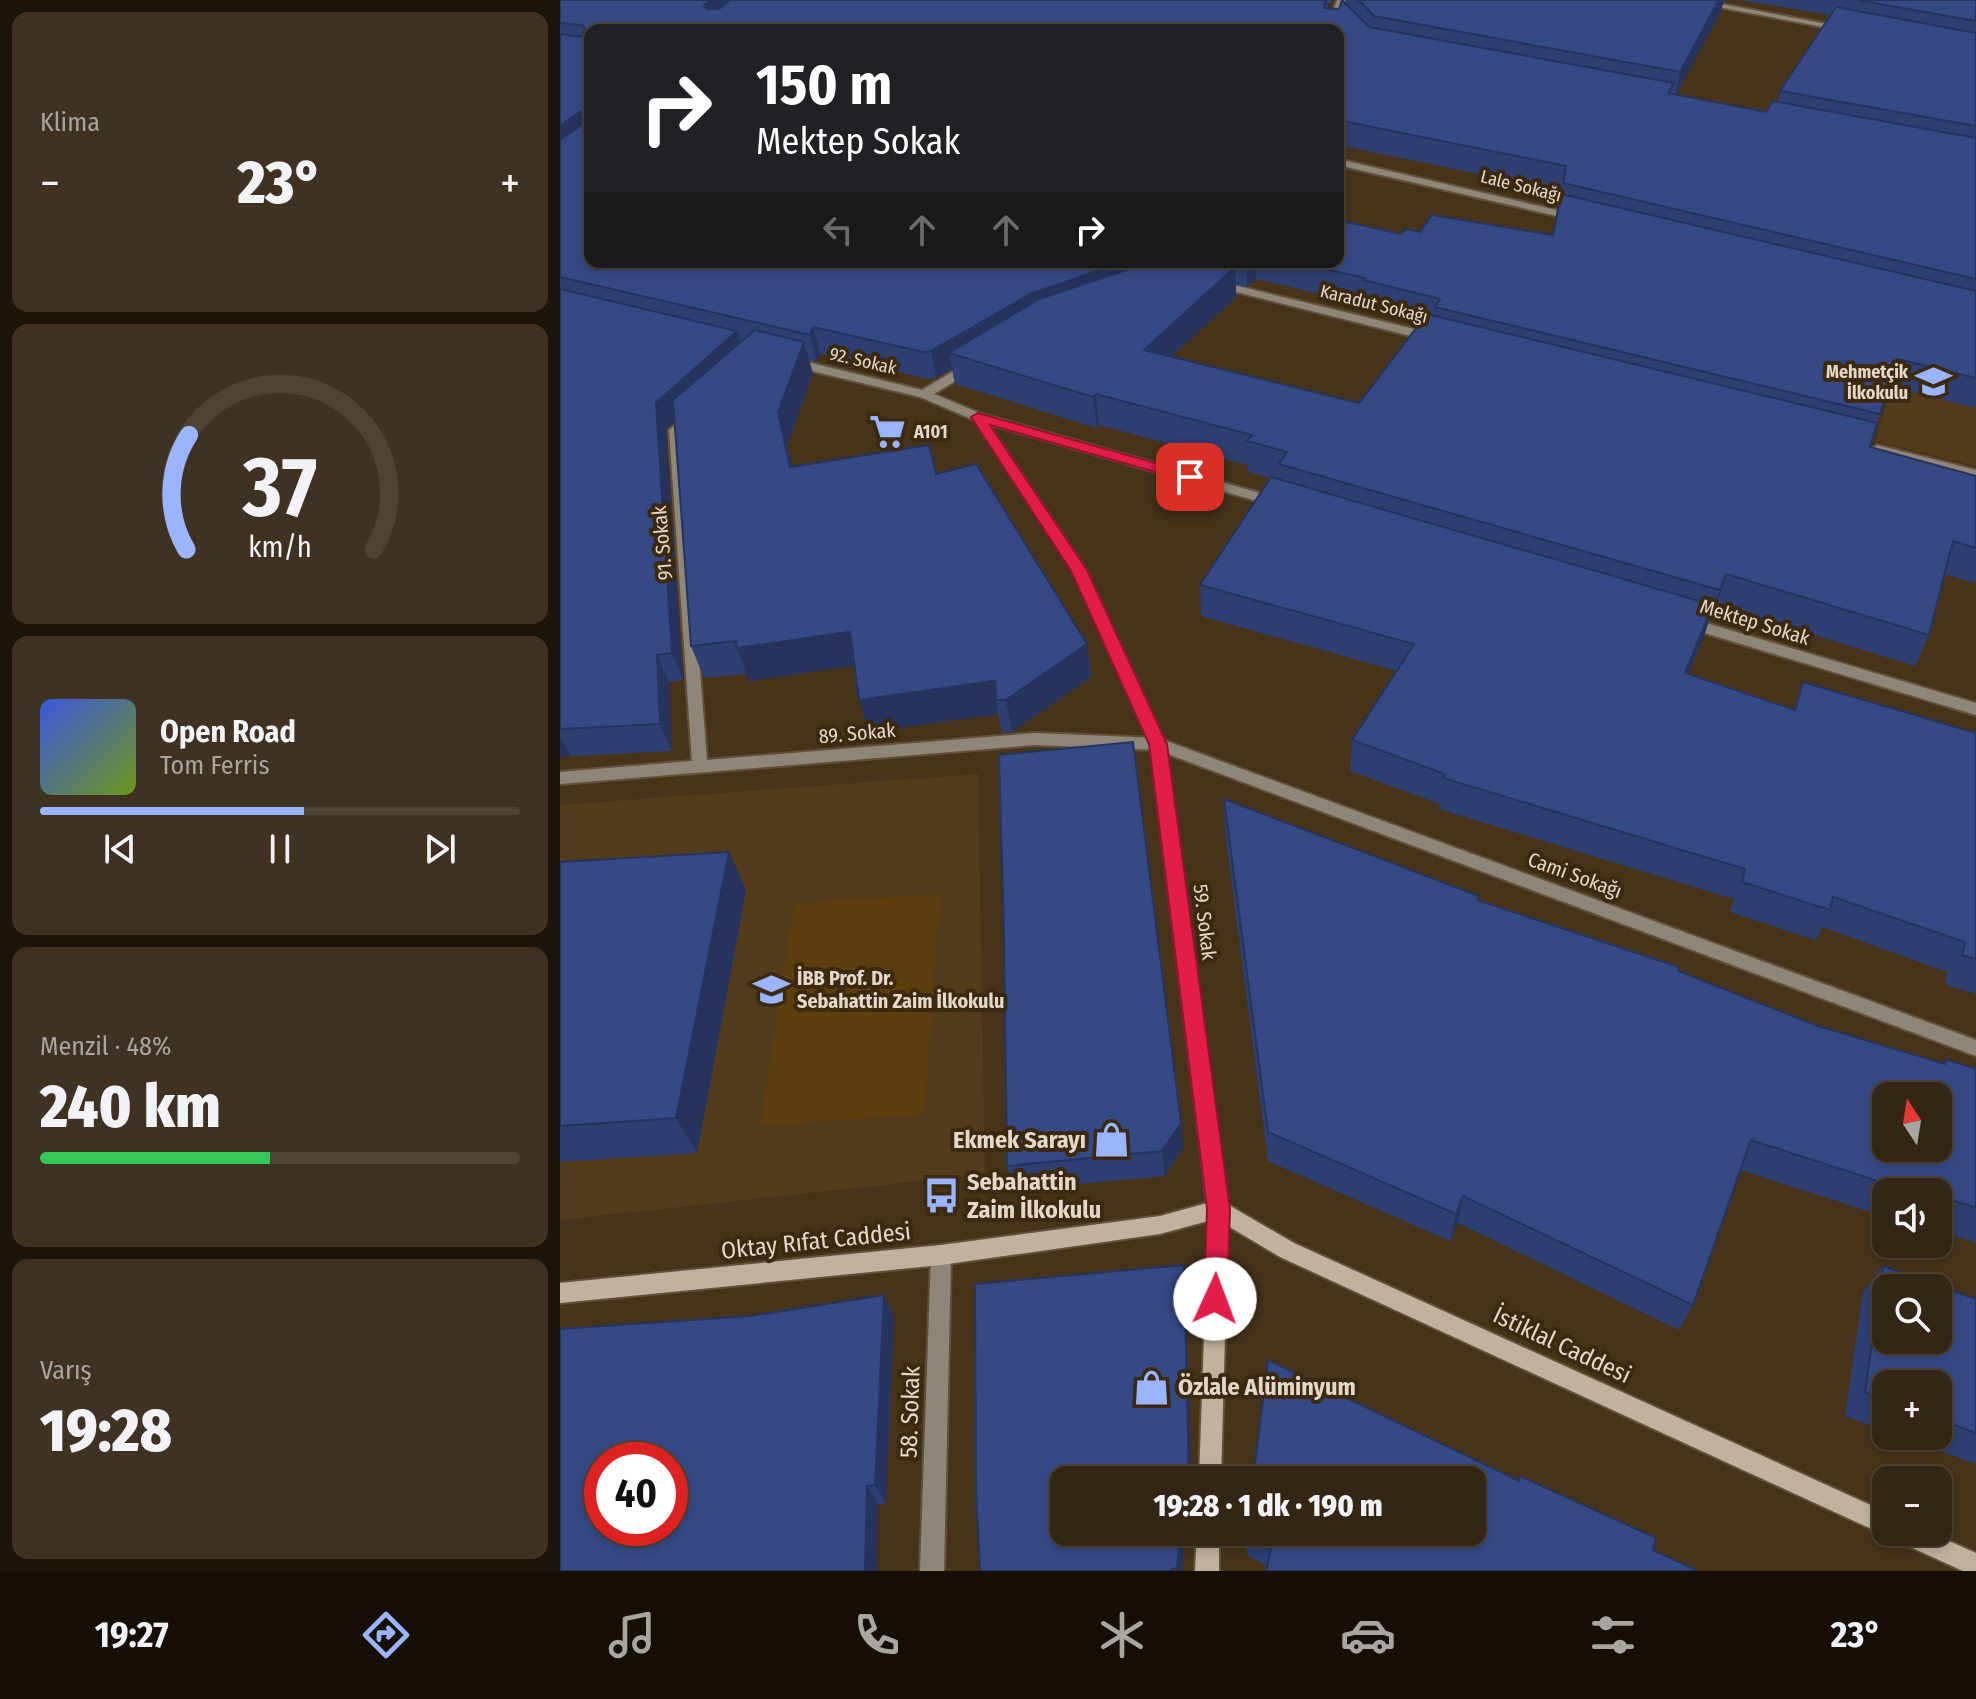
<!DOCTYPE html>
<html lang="tr">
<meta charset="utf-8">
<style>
:root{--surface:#342614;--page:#3f3222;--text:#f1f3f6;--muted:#a9a5a0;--line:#4e4334;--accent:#9ab5fd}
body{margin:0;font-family:"Fira Sans Condensed",sans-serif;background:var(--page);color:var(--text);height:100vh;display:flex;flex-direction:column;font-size:30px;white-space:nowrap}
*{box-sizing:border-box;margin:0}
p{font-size:26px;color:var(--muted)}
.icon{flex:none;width:44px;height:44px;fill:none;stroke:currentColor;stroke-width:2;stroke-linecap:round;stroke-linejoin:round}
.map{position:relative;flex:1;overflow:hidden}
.side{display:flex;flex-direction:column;gap:12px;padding:12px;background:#1d150b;width:560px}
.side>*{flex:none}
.guide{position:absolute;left:24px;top:24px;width:760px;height:244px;border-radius:16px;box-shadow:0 4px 12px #0003,0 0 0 2px var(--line);background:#202124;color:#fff;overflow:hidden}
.needle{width:52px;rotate:348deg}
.controls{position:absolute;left:1312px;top:1082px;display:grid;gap:16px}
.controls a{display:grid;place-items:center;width:80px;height:80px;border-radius:16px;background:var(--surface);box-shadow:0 4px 12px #0003,0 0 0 2px var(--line);font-size:40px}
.speed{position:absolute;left:24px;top:1442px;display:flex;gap:16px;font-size:40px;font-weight:700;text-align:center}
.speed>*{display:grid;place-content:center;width:104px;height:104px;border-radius:50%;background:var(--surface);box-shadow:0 4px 12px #0003,0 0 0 2px var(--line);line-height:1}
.speed .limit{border:12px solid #d22;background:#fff;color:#111}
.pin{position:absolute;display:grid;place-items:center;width:68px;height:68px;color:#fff;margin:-34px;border-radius:16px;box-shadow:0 4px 12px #0006}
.me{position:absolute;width:88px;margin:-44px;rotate:2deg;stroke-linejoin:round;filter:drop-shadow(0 0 6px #0008)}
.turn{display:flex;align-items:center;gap:28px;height:168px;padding:0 40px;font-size:36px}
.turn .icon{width:104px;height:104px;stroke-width:2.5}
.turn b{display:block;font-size:56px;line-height:68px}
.lanes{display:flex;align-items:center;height:76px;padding:0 40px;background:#0003;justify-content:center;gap:40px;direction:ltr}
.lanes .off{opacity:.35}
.big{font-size:60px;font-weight:800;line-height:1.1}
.side .widget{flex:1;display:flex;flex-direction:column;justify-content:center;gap:12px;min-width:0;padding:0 28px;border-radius:16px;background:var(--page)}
.side .dial{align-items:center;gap:0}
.dial svg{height:208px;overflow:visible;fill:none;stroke:var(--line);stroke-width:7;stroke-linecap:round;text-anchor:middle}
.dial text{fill:var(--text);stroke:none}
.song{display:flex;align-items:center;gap:24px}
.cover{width:96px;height:96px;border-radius:12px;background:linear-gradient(135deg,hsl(230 70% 55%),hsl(80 70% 35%))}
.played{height:8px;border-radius:4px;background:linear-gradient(90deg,var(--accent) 55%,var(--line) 55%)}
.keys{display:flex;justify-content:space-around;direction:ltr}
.heat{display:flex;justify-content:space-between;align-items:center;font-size:44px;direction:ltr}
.charge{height:12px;border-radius:6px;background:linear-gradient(90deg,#34c759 48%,var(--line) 0)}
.trip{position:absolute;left:490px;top:1466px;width:436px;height:80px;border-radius:16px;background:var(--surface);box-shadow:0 4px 12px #0003,0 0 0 2px var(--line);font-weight:800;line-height:80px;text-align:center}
.dock{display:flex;height:128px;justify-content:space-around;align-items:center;background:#150f08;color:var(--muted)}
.dock .icon{width:56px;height:56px}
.dock .active{color:var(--accent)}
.dock b{font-size:36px;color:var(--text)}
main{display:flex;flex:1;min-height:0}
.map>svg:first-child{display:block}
.built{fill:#533c1c}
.green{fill:#5d3f0f}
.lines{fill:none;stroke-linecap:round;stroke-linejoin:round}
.street-casing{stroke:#62513a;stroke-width:4}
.secondary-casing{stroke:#62513a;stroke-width:4}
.street{fill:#8f867a;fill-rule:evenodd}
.secondary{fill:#c1b29f;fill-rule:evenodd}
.wall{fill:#2e3f72;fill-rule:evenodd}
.shaded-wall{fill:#25335d}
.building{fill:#354985;stroke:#25335d;stroke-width:2;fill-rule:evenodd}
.route{fill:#e11d48;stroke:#92132f;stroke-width:2}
.labels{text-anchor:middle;stroke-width:8;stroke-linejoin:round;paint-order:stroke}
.far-street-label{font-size:18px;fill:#e4d8ca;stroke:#3b2910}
.far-poi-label{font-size:18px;font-weight:bold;fill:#e4d8ca;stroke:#3b2910;text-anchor:end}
.street-label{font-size:20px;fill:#e4d8ca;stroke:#3b2910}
.poi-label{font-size:20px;font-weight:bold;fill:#e4d8ca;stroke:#3b2910;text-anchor:start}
.near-poi-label{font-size:24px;font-weight:bold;fill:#e4d8ca;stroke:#3b2910;text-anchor:start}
.near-street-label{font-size:24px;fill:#e4d8ca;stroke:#3b2910}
</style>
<main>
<section class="side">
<div class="widget"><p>Klima</p>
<div class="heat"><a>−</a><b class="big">23°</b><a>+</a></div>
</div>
<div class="widget dial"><svg viewBox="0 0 100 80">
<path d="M14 69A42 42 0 1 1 86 69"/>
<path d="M14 69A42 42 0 0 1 15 25" stroke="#9ab5fd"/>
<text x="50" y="56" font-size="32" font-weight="700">37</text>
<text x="50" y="72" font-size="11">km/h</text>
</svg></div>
<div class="widget">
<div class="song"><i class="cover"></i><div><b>Open Road</b><p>Tom Ferris</p></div></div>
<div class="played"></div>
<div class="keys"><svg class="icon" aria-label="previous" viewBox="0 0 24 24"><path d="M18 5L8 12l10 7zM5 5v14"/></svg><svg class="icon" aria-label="pause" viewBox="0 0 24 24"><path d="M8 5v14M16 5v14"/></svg><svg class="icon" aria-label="next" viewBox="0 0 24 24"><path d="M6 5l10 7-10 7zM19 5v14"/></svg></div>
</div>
<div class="widget"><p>Menzil · 48%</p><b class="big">240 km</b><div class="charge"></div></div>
<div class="widget"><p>Varış</p><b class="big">19:28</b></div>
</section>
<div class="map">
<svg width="1416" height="1571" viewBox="0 0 1416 1571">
<rect width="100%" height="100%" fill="#46331a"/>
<g class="built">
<path d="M1353 310 1416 324V466L1316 441Z"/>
<path d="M418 774 425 1174 0 1220V805Z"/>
</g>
<path class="green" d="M380 894 364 1114 200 1126 234 904Z"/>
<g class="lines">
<defs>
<g id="street">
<path d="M777 0H785L776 30H766Z"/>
<path d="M1121 0H1140L1289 28 1284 31Z"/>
<path d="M778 159 1018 215 1023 218 1018 221 778 165Z"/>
<path d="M657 281 875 334 877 337 871 341 653 286 651 284Z"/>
<path d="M231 358 362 390 407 363H415V369L374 394 422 414 721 499 723 502 721 505H711L414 420 360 397 227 365 225 362Z"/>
<path d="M131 412 137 416 121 431 147 760 475 733 598 738 1416 1040V1056L597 750 475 745 0 784V772L132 761 109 430Z"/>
<path d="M1317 445 1416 470V478L1312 452 1311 449Z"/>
<path d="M1126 617 1416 703V715L1121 626 1119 622 1121 618Z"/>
<path d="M381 1245 388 1248 391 1255 384 1571H360L371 1255 374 1248Z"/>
</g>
<g id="secondary">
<path d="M418 413 424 417 526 570 606 744 667 1204 734 1243 1326 1512V1532H1369L1416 1553V1571H1403L1335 1540 1332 1533 1326 1535 1318 1532 720 1257 668 1226 661 1480H639L648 1221 600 1234 381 1265 0 1303V1283L381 1245 600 1216 647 1203 590 744 512 570 412 417Z"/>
<path d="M637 1532H659V1571H635Z"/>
</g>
</defs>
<use href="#street" class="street-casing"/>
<use href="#secondary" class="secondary-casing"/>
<use href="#street" class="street"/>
<use href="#secondary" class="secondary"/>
</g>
<g class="wall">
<path d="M0 0H773L772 3H768V8L779 9 785 4 786 0H1167L1166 2 1163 1 1161 11 1116 94 1206 112 1218 102 1220 91 1271 15 1181 0H1416V408L1329 386 1310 447 1416 476V583L1384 574 1369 635 1355 666 1157 605 1150 621H1149L1144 636 1128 674 1233 710 1243 682 1416 733V994L1385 984 1387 972 1262 927 1256 940 1170 912 1174 899 879 809 880 804 790 771 792 740 837 671 641 616 640 585 710 478 688 472V465L539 425 537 428 395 384 392 369 376 378 368 379 260 354 257 362 249 360 253 374 227 445 232 467 376 474 527 644 531 677 452 732 442 733 438 714 309 732 294 665 189 681 187 674 144 678 131 646 114 422 106 430 123 680 109 682 112 751 11 756 0 758ZM778 30V145L1002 191 993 235 860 232 841 234 778 262H30ZM696 279 802 304V306L861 322 799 403 612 356 676 297V285L687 287Z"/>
<path d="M664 799 919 896 918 900 1118 971 1258 1026 1383 1064 1386 1059 1416 1069V1243L1378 1230V1192H1326V1211L1324 1210 1320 1215 1181 1170 1133 1305 1119 1330 898 1223 890 1241 708 1161 665 832Z"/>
<path d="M0 862 186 890 137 1153 0 1162Z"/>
<path d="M621 1123 623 1148 605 1176 453 1190 447 1166Z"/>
<path d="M1323 1266 1416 1299V1464L1340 1436H1378V1384H1326V1431L1285 1416 1303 1292Z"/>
<path d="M334 1316 326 1503 0 1571Z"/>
<path d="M959 1481 1096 1538 707 1566 687 1555 686 1536Z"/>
</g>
<g class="shaded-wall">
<path d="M151 0H186L150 30 144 6Z"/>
<path d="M1159 0H1164L1161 11 1115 97 1120 72Z"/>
<path d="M20 112 28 137 0 157V126Z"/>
<path d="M563 262H595L389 353 392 369 376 378 371 351 470 294Z"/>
<path d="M687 262H696V279L687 287Z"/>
<path d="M675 267 676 297 586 380 584 350Z"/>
<path d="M253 327 260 354 257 362 250 335Z"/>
<path d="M177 331 185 358 106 430 123 680 112 653 96 403Z"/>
<path d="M244 342 253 374 227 445 240 500 230 467 218 412Z"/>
<path d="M536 394 539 425 537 428 533 397Z"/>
<path d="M1166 574 1157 605 1150 621 1160 590Z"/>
<path d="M1153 605 1144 636 1116 704 1125 673Z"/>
<path d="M290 632 299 665 189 681 177 648Z"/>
<path d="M527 644 531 677 452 732 446 700Z"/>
<path d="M97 655 109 682 112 751 100 724Z"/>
<path d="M435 681 436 700 438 714 309 732 299 700Z"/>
<path d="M0 736 11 756 0 758Z"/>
<path d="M169 852 186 890 137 1153 116 1118Z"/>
<path d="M621 1123 623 1148 605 1176 602 1151Z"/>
<path d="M903 1196 898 1223 890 1241 896 1214Z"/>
<path d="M624 1265 626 1289 631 1480H629Z"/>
<path d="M324 1295 334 1316 326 1503 315 1485Z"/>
<path d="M307 1486 318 1504 317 1571H305Z"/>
<path d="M621 1532H625L622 1571H618Z"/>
</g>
<g class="building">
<path d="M0 0H151L144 6 147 9H159L170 0H766L764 8 779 9 782 0 809 27 1114 83 1108 93 1206 112 1213 101 1416 138V279L1003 183 1006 166 778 120V30H30V262H563L470 294 371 351 363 352 253 327 250 335 0 277V140L23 124 24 112H20L0 126V34L22 37 25 28 22 25 0 23Z"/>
<path d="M799 0H1159L1120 72 814 16Z"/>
<path d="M1297 0H1416V21Z"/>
<path d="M1276 7 1416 33V126L1220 91Z"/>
<path d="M1001 194 1416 291V378L1338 359 1320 414 875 307 880 299 803 280 805 278 735 262H778V220L841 234 846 229 860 232 872 215 993 235Z"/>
<path d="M590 262H653L675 267 584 350 799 403 867 314 1317 423 1310 447 1416 476V548L1393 541 1369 635 1166 574 1160 590 719 464 727 452 687 441 692 435 536 394 533 397 389 353 479 299Z"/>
<path d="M0 289 177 331 96 403 112 653 97 655 100 724 0 729Z"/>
<path d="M195 330 244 342 218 412 230 467 369 445 376 474 416 464 527 644 446 700H436L435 681 299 700 290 632 177 648 176 641 131 646 113 400Z"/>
<path d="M711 477 1153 605 1125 673 1235 710 1243 682 1416 733V959L1402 955 1405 942 1273 897 1270 910 1182 882 1185 869 883 778 885 774 792 740 854 644 640 585Z"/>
<path d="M573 742 621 1123 602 1151 447 1166 444 936 439 755Z"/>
<path d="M664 799 919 896 917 900 1119 967 1118 971 1258 1026 1385 1064 1386 1059 1416 1069V1208L1378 1195V1192H1370L1340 1181 1339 1188 1191 1140 1133 1305 903 1196 896 1214 708 1132ZM1326 1096H1378V1148H1326Z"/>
<path d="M169 852 116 1118 0 1126V862Z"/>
<path d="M624 1265 629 1480H504V1532H621L617 1568 612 1569V1571H420L416 1491 415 1284Z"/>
<path d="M1323 1266 1416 1299V1433L1378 1419V1384H1326V1400L1305 1392ZM1326 1288H1378V1340H1326Z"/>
<path d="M324 1295 315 1485 307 1486 305 1571H0V1329L190 1316ZM42 1460H110V1528H42Z"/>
<path d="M708 1360 959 1481 960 1476 1096 1538 1093 1550 1138 1571H706L711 1549 686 1536 687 1532H912V1480H693Z"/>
</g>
<path class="route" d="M418 413 635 474 637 477 630 482 430 425 527 570 607 744 670 1209 667 1299 664 1307 655 1311 647 1307 644 1299 647 1209 589 744 511 571 411 417Z"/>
<defs>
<symbol id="school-bare" viewBox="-9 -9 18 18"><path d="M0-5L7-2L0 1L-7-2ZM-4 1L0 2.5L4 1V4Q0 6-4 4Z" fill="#9ab5fd" stroke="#3b2910" stroke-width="2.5" paint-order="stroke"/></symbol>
<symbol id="supermarket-bare" viewBox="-9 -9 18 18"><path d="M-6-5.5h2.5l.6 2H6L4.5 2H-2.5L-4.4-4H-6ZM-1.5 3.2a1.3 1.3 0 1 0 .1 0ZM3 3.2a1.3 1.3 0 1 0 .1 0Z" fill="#9ab5fd" stroke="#3b2910" stroke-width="2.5" paint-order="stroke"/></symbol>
<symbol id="shop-bare" viewBox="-9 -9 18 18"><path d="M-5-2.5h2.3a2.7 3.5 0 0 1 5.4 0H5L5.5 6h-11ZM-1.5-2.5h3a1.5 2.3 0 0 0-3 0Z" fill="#9ab5fd" stroke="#3b2910" stroke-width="2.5" paint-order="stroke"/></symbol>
<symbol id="bus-bare" viewBox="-9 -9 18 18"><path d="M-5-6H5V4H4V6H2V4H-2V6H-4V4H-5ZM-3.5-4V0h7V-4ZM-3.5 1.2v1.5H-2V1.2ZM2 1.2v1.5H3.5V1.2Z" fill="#9ab5fd" stroke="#3b2910" stroke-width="2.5" paint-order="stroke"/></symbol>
</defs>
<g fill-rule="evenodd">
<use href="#school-bare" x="1348" y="356" width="51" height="51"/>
<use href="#supermarket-bare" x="302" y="406" width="51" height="51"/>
<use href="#school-bare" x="186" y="964" width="51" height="51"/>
<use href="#shop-bare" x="526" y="1114" width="51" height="51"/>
<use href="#bus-bare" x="356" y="1170" width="51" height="51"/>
<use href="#shop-bare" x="566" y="1362" width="51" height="51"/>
</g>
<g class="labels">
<g class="far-street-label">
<text transform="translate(961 186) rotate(14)" y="6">Lale Sokağı</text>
<text transform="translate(814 304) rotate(14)" y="6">Karadut Sokağı</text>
<text transform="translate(303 361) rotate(13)" y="6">92. Sokak</text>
</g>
<g class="far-poi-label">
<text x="1348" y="378">Mehmetçik<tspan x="1348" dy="21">İlkokulu</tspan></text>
<text x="354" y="438" text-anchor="start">A101</text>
</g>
<g class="street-label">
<text transform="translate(102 543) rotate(-95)" y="7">91. Sokak</text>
<text transform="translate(1195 622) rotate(17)" y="7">Mektep Sokak</text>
<text transform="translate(297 733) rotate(-5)" y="7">89. Sokak</text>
<text transform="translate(1015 875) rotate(20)" y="7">Cami Sokağı</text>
<text transform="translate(645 922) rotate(83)" y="7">59. Sokak</text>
</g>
<g class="poi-label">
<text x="237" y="985">İBB Prof. Dr.<tspan x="237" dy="23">Sebahattin Zaim İlkokulu</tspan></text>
</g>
<g class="near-poi-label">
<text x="526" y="1148" text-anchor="end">Ekmek Sarayı</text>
<text x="407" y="1190">Sebahattin<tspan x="407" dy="28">Zaim İlkokulu</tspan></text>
<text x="618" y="1395">Özlale Alüminyum</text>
</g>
<g class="near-street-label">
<text transform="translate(256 1241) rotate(-6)" y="8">Oktay Rıfat Caddesi</text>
<text transform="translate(1002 1345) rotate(25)" y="8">İstiklal Caddesi</text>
<text transform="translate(350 1412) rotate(-88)" y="8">58. Sokak</text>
</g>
</g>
</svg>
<div class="controls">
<a><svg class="needle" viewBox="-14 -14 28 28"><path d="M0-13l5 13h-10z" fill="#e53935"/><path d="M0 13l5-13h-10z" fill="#a9a5a0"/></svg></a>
<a><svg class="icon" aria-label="sound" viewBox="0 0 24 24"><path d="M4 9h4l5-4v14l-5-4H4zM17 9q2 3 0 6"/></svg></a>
<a><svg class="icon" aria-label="search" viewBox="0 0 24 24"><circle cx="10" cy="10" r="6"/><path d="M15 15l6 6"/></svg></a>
<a>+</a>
<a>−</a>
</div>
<div class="speed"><div class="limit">40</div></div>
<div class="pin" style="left:630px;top:477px;background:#d93025"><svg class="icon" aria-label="arrive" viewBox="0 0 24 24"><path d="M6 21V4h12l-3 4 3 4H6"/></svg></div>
<svg class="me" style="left:655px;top:1299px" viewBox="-20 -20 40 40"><circle r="19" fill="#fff"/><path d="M0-13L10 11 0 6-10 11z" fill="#e11d48"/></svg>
<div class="trip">19:28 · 1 dk · 190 m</div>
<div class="guide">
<div class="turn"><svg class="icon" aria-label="right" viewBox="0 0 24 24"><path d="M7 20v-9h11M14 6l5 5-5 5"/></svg><div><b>150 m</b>Mektep Sokak</div></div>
<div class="lanes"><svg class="icon off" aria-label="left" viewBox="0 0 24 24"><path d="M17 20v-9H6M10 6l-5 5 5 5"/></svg><svg class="icon off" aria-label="ahead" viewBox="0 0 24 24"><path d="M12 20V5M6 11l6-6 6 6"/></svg><svg class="icon off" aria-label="ahead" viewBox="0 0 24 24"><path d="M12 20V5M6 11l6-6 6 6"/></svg><svg class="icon" aria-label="right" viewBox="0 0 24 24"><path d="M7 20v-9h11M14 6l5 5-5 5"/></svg></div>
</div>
</div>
</main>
<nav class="dock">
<b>19:27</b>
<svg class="icon active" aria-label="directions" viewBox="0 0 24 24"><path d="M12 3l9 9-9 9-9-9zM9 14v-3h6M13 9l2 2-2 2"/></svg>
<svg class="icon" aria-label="music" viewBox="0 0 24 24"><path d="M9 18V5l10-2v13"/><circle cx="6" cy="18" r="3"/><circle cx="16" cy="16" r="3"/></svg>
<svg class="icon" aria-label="phone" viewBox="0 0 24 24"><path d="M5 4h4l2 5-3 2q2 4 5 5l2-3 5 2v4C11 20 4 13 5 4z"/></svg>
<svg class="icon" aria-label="climate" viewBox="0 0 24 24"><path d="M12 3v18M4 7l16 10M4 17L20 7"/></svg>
<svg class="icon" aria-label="car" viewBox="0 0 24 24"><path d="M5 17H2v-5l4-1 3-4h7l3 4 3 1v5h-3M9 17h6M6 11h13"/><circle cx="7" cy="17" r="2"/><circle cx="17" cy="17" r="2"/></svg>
<svg class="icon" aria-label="filters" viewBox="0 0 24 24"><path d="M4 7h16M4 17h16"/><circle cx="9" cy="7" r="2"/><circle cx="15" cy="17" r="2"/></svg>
<b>23°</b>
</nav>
